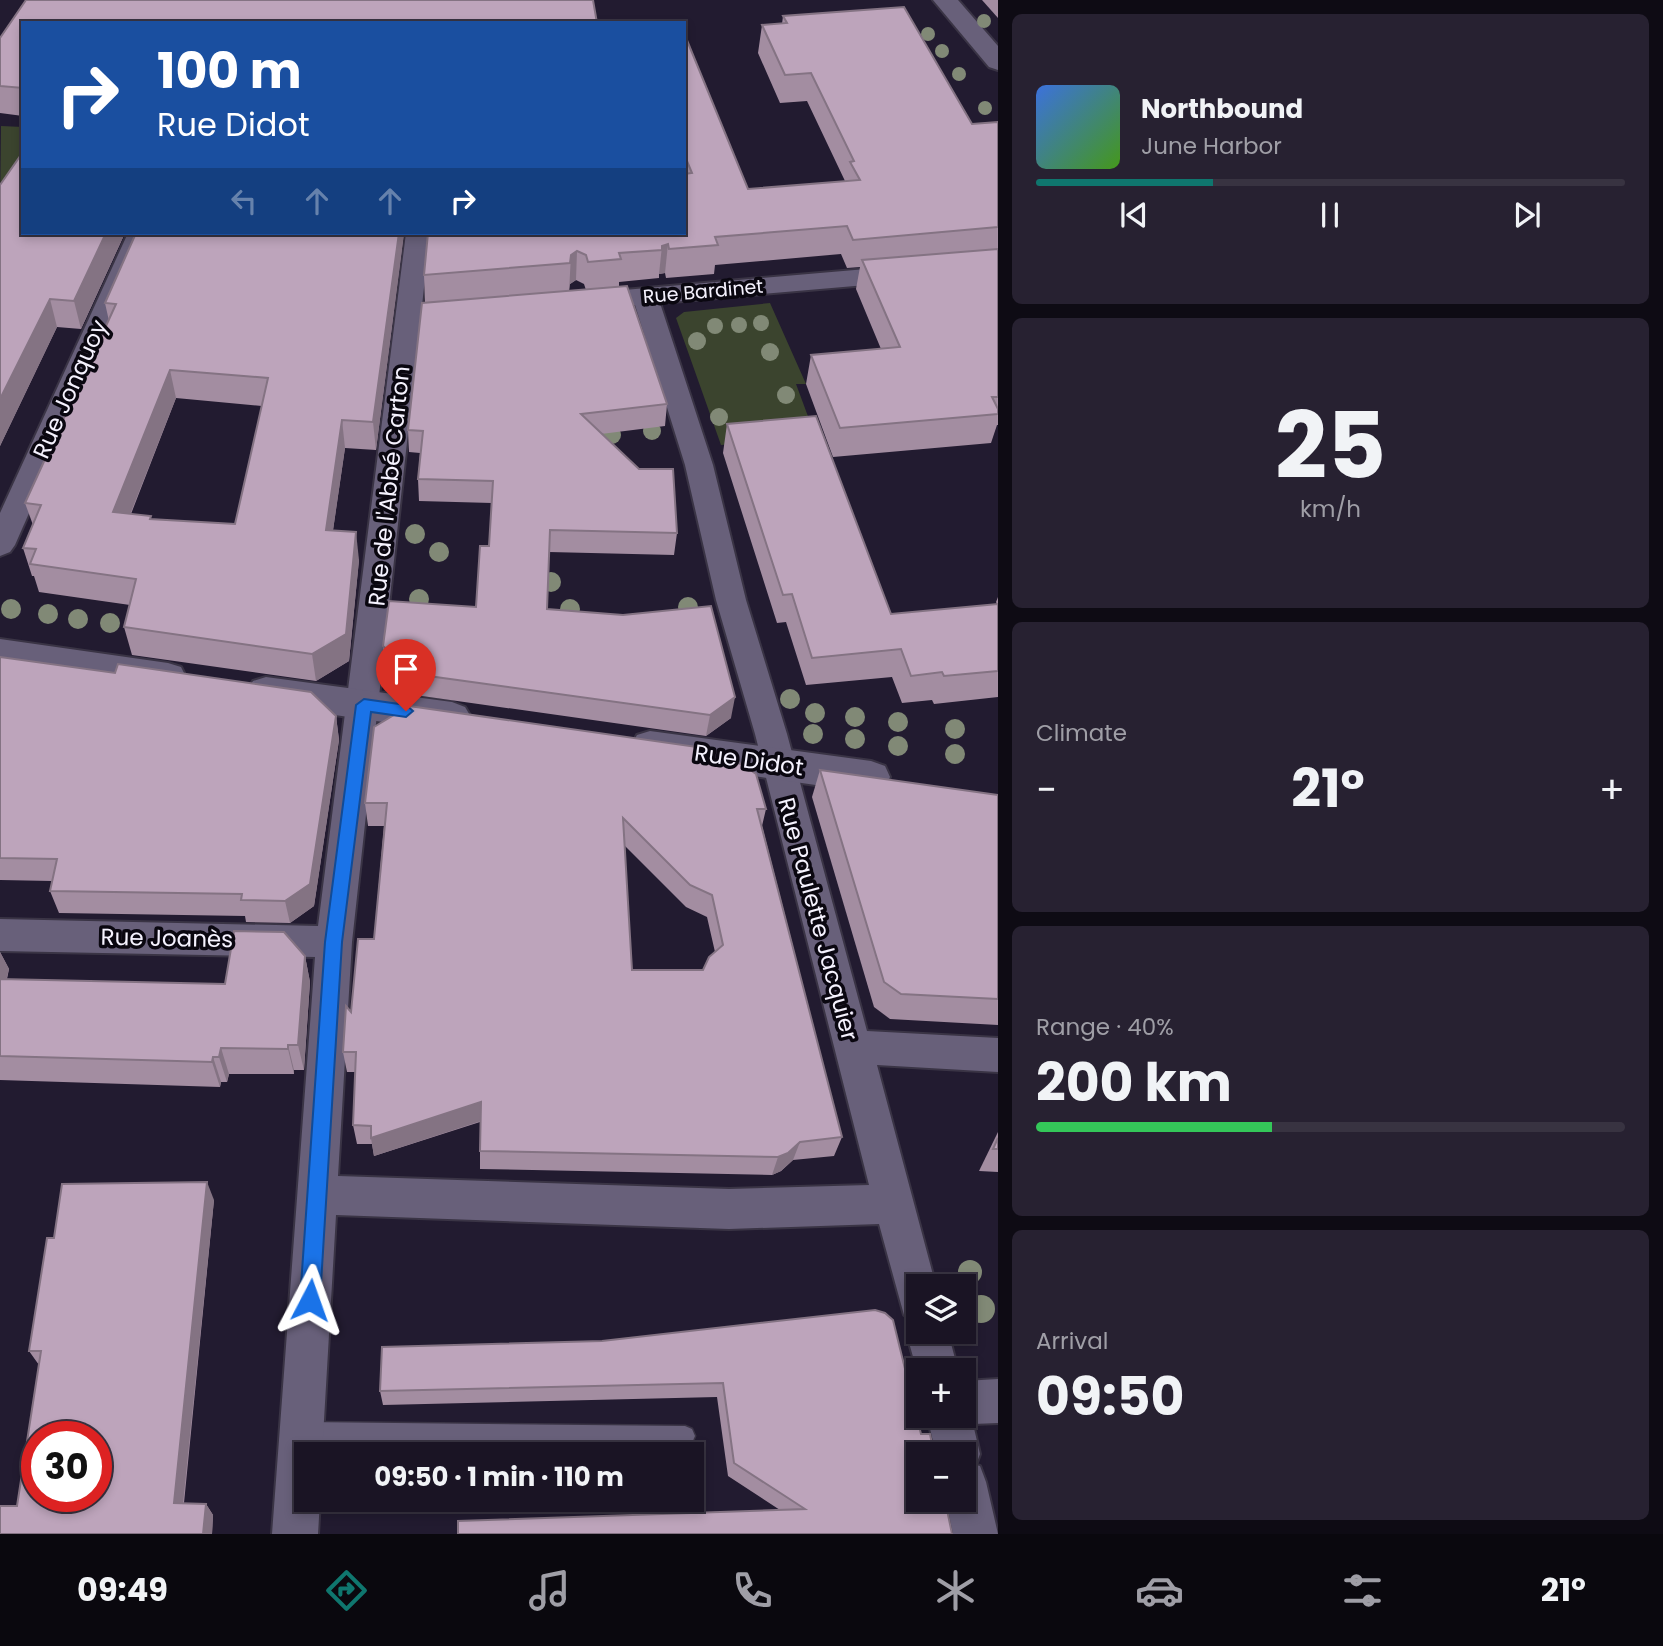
<!DOCTYPE html>
<meta charset="utf-8">
<style>
:root{--surface:#1a1424;--page:#272131;--text:#f1f3f6;--muted:#9f9ea6;--line:#383341;--accent:#0f766e}
body{margin:0;font-family:Poppins,sans-serif;background:var(--page);color:var(--text);height:100vh;display:flex;flex-direction:column;font-size:26px;white-space:nowrap}
*{box-sizing:border-box;margin:0}
p{font-size:23px;color:var(--muted)}
.icon{flex:none;width:38px;height:38px;fill:none;stroke:currentColor;stroke-width:2;stroke-linecap:round;stroke-linejoin:round}
.map{position:relative;flex:1;overflow:hidden}
.side{display:flex;flex-direction:column;gap:14px;padding:14px;background:#0e0b14;width:665px}
.side>*{flex:none}
.banner{position:absolute;left:21px;top:21px;width:665px;height:214px;border-radius:0px;box-shadow:0 4px 10px #0003,0 0 0 2px var(--line);background:#1a4fa0;color:#fff;overflow:hidden}
.buttons{position:absolute;left:906px;top:1274px;display:grid;gap:14px}
.buttons a{display:grid;place-items:center;width:70px;height:70px;border-radius:0px;background:var(--surface);box-shadow:0 4px 10px #0003,0 0 0 2px var(--line);font-size:35px}
.speed{position:absolute;left:21px;top:1421px;display:flex;gap:14px;font-size:35px;font-weight:700;text-align:center}
.speed>*{display:grid;place-content:center;width:91px;height:91px;border-radius:50%;background:var(--surface);box-shadow:0 4px 10px #0003,0 0 0 2px var(--line);line-height:1}
.speed .limit{border:10px solid #d22;background:#fff;color:#111}
.pin{position:absolute;display:grid;place-items:center;width:60px;height:60px;color:#fff;margin:-72px -30px;border-radius:50% 50% 50% 0;rotate:-45deg;box-shadow:0 0 7px #0007}
.pin .icon{rotate:45deg}
.me{position:absolute;width:77px;margin:-38px;rotate:4deg;stroke-linejoin:round;filter:drop-shadow(0 0 5px #0008)}
.turn{display:flex;align-items:center;gap:24px;height:147px;padding:0 21px;font-size:32px}
.turn .icon{width:91px;height:91px;stroke-width:2.5}
.turn b{display:block;font-size:49px;line-height:60px}
.lanes{display:flex;align-items:center;height:66px;padding:0 21px;background:#0003;justify-content:center;gap:35px;direction:ltr}
.lanes .off{opacity:.35}
.big{font-size:52px;font-weight:700;line-height:1.1}
.side .widget{flex:1;display:flex;flex-direction:column;justify-content:center;gap:10px;min-width:0;padding:0 24px;border-radius:10px;background:var(--page)}
.side .dial{align-items:center;gap:0}
.dial b{font-size:91px;line-height:1}
.song{display:flex;align-items:center;gap:21px}
.cover{width:84px;height:84px;border-radius:10px;background:linear-gradient(135deg,hsl(220 70% 55%),hsl(100 70% 35%))}
.played{height:7px;border-radius:4px;background:linear-gradient(90deg,var(--accent) 30%,var(--line) 30%)}
.keys{display:flex;justify-content:space-around;direction:ltr}
.heat{display:flex;justify-content:space-between;align-items:center;font-size:38px;direction:ltr}
.charge{height:10px;border-radius:5px;background:linear-gradient(90deg,#34c759 40%,var(--line) 0)}
.trip{position:absolute;left:294px;top:1442px;width:410px;height:70px;border-radius:0px;background:var(--surface);box-shadow:0 4px 10px #0003,0 0 0 2px var(--line);font-weight:700;line-height:70px;text-align:center}
.menu{display:flex;height:112px;justify-content:space-around;align-items:center;background:#0a080e;color:var(--muted)}
.menu .icon{width:49px;height:49px}
.menu .active{color:var(--accent)}
.menu b{font-size:32px;color:var(--text)}
main{display:flex;flex:1;min-height:0}
.map>svg:first-child{display:block}
.green{fill:#3b442e}
.lines{fill:none;stroke-linecap:round;stroke-linejoin:round}
.lane-casing{stroke:#3a3445;stroke-width:3}
.street-casing{stroke:#3a3445;stroke-width:4}
.secondary-casing{stroke:#3a3445;stroke-width:4}
.lane{fill:#68607a;fill-rule:evenodd}
.street{fill:#68607a;fill-rule:evenodd}
.secondary{fill:#68607a;fill-rule:evenodd}
.tree{fill:#818976}
.wall{fill:#a38da1;fill-rule:evenodd}
.shaded-wall{fill:#847383}
.building{fill:#bda4bb;stroke:#847383;stroke-width:2;fill-rule:evenodd}
.route{fill:#1a73e8;stroke:#114b97;stroke-width:2}
.labels{text-anchor:middle;stroke-width:7;stroke-linejoin:round;paint-order:stroke}
.far-street-label{font-size:19px;fill:#f5f2fe;stroke:#0a0710}
.street-label{font-size:23px;fill:#f5f2fe;stroke:#0a0710}
</style>
<main>
<div class="map">
<svg width="998" height="1534" viewBox="0 0 998 1534">
<rect width="100%" height="100%" fill="#221b30"/>
<g class="green">
<path d="M1 126 23 127V189L0 212Z"/>
<path d="M770 303 806 384H796L816 438 721 445 676 318 684 312Z"/>
</g>
<g class="lines">
<defs>
<path id="lane" d="M304 1422 685 1426 692 1429 695 1436 692 1443 685 1446 304 1442 297 1439 294 1432 297 1425Z"/>
<g id="street">
<path d="M128 233H152L15 545 10 552 0 556V513Z"/>
<path d="M406 233H430L352 942 338 1176 729 1189 869 1185 755 734 716 600 685 465 635 305 615 304 611 298 615 292 624 290 901 266 910 269 914 274 910 279 901 282 660 303 713 465 746 600 787 734 867 1031 998 1038V1072L877 1065 936 1286H919V1332H948L958 1370H919V1378L906 1332 912 1318 904 1315 879 1224 729 1229 336 1215 322 1454H306V1500H320L318 1534H272L315 957 0 951V919L318 926Z"/>
<path d="M998 1379V1423L973 1424 980 1454 976 1465 980 1466 986 1482 998 1534H953L946 1500H964V1454H936L927 1416H964V1381Z"/>
</g>
<g id="secondary">
<path d="M933 0H958L998 46V70L989 67Z"/>
<path d="M0 639 168 663 181 667 186 677 181 687 168 691 0 667Z"/>
<path d="M266 677 452 702 465 707 471 717 465 727 452 732 266 705 253 701 247 691 253 681Z"/>
<path d="M650 731 871 761 885 766 890 777 885 788 871 793 650 761 637 757 631 746 637 735Z"/>
</g>
</defs>
<use href="#lane" class="lane-casing"/>
<use href="#street" class="street-casing"/>
<use href="#secondary" class="secondary-casing"/>
<use href="#lane" class="lane"/>
<use href="#street" class="street"/>
<use href="#secondary" class="secondary"/>
</g>
<g class="tree">
<circle cx="984" cy="21" r="7"/>
<circle cx="928" cy="34" r="7"/>
<circle cx="942" cy="51" r="7"/>
<circle cx="959" cy="74" r="7"/>
<circle cx="985" cy="108" r="7"/>
<circle cx="761" cy="323" r="8"/>
<circle cx="739" cy="325" r="8"/>
<circle cx="715" cy="326" r="8"/>
<circle cx="697" cy="341" r="9"/>
<circle cx="770" cy="352" r="9"/>
<circle cx="786" cy="395" r="9"/>
<circle cx="719" cy="417" r="9"/>
<circle cx="652" cy="431" r="9"/>
<circle cx="612" cy="435" r="9"/>
<circle cx="415" cy="534" r="10"/>
<circle cx="439" cy="552" r="10"/>
<circle cx="551" cy="582" r="10"/>
<circle cx="419" cy="599" r="10"/>
<circle cx="688" cy="607" r="10"/>
<circle cx="11" cy="609" r="10"/>
<circle cx="570" cy="609" r="10"/>
<circle cx="48" cy="614" r="10"/>
<circle cx="78" cy="619" r="10"/>
<circle cx="110" cy="623" r="10"/>
<circle cx="790" cy="699" r="10"/>
<circle cx="815" cy="713" r="10"/>
<circle cx="855" cy="717" r="10"/>
<circle cx="898" cy="722" r="10"/>
<circle cx="955" cy="729" r="10"/>
<circle cx="813" cy="734" r="10"/>
<circle cx="855" cy="739" r="10"/>
<circle cx="898" cy="746" r="10"/>
<circle cx="955" cy="754" r="10"/>
<circle cx="970" cy="1272" r="12"/>
<circle cx="981" cy="1309" r="14"/>
</g>
<g class="wall">
<path d="M982 0H998V18Z"/>
<path d="M783 16 972 124 998 122V425H997L991 443 833 457 806 384 811 355 881 349 856 289 860 267 847 268 841 254 715 265 714 274 666 278 665 273 659 274V278L619 282V287L667 404 665 426 601 434 677 533 674 555 549 552 547 609 731 718 706 736 415 695 385 667 383 646 476 607 489 546 492 503 419 501 418 479 420 453 409 452 408 430 425 303 424 275 684 233V33L748 189 845 181 807 101 780 103 758 53 762 25 782 24ZM576 280 584 284 586 290 569 291 570 284Z"/>
<path d="M23 23V116L0 113V38Z"/>
<path d="M0 185 125 233 81 329 57 327 0 446Z"/>
<path d="M404 233 376 450 345 448 333 530 359 560 349 661 316 681 132 655 124 627 130 605 39 592 34 576H32L23 548 33 525 25 503 109 321 105 303ZM176 398 262 406 235 524 151 519V516L131 514Z"/>
<path d="M727 424 891 614 997 604 996 602 998 597V697L934 704 932 700 902 703 892 677 806 685 786 622 777 623 723 453Z"/>
<path d="M0 657 336 716 339 740 314 906 290 923 246 922 245 916 59 913 50 891 52 881 0 880Z"/>
<path d="M703 757 766 809 762 826 842 1137 834 1156 793 1160 781 1171 772 1175 480 1169V1122L374 1156 372 1144H357L353 1125 355 1072H347L343 1052 351 1012 374 939 384 826H368L365 803ZM624 845 686 907 707 917 715 952 703 970H632Z"/>
<path d="M820 770 998 795V1025L890 1019 874 1007 812 797Z"/>
<path d="M0 952 9 969 7 979 225 984 305 956 310 982 304 1070H294V1074H229L227 1082H221L220 1087 0 1080Z"/>
<path d="M998 1132V1172L979 1171Z"/>
<path d="M214 1200 184 1503 206 1504 213 1515 212 1534H0L17 1506 39 1365 29 1351 54 1238Z"/>
<path d="M602 1341 921 1434 952 1534 780 1510 728 1476 717 1397 383 1405 380 1391Z"/>
</g>
<g class="shaded-wall">
<path d="M106 233H125L81 329 74 301Z"/>
<path d="M399 233H404L376 450 373 422Z"/>
<path d="M668 244 665 273 659 274 662 246Z"/>
<path d="M577 251 576 280 570 284 569 292 571 255Z"/>
<path d="M50 299 57 327 0 446V399Z"/>
<path d="M170 370 176 398 120 540 113 512Z"/>
<path d="M342 420 345 448 329 558 326 530Z"/>
<path d="M356 532 359 560 349 661 316 681 312 654Z"/>
<path d="M735 697 731 718 706 736 710 715Z"/>
<path d="M336 716 339 740 314 906 290 923 285 901Z"/>
<path d="M0 952 9 969 0 1005Z"/>
<path d="M305 956 310 982 304 1070 298 1045Z"/>
<path d="M288 1045 294 1070V1074L288 1049Z"/>
<path d="M221 1048 229 1074 227 1082 219 1057Z"/>
<path d="M213 1057 221 1082 220 1087 212 1062Z"/>
<path d="M481 1102V1121L374 1156 371 1138Z"/>
<path d="M800 1142 793 1160 781 1171 772 1175 778 1157Z"/>
<path d="M207 1182 214 1200 182 1514 174 1503Z"/>
<path d="M206 1504 213 1515 212 1534H203Z"/>
</g>
<g class="building">
<path d="M26 0H593L597 23H23V88L0 86V38Z"/>
<path d="M904 7 972 124 998 122V227L853 240 847 226 715 237 718 245 669 249 668 244 662 246V250L619 253 621 259 588 262 586 255 577 251 571 255 570 263 424 275 428 233H684V174L692 173 684 154V33L748 189 860 180 850 162 854 161 811 73 785 75 762 25 787 23 783 16Z"/>
<path d="M23 152V233H106L74 301 50 299 0 399V185Z"/>
<path d="M136 233H399L373 422 342 420 326 530 356 532 346 634 312 654 124 627 136 579 30 564 36 549 23 548 41 505 25 503 116 304 105 303ZM170 370 268 378 235 524 150 519 151 516 113 512Z"/>
<path d="M998 249V397H992L998 409V414L840 428 811 355 900 347 862 260Z"/>
<path d="M627 286 667 404 581 414 639 469H673L677 533 550 530 547 609 623 615 711 606 735 697 710 715 414 674 383 646 389 601 476 607 480 546H489L493 481 418 479 423 431 408 430 422 303Z"/>
<path d="M816 416 891 614 998 604V671L944 676 942 672 911 676 901 649 812 658 792 594 783 595 727 424Z"/>
<path d="M0 657 115 673 118 664 311 692 336 716 310 884 285 901 241 900 242 894 50 891 57 859 0 858Z"/>
<path d="M409 706 704 748 703 757 742 764 756 774 766 809H757L842 1137 800 1142 788 1153 778 1157 480 1151 481 1102 371 1138V1126L353 1125 356 1052H343L346 1006 351 1012 358 939H374L387 803H365L374 727ZM623 818 690 885 712 895 723 945 709 957 703 970H632Z"/>
<path d="M820 770 998 795V999L901 994 884 982Z"/>
<path d="M234 931 284 932 305 956 298 1045H288V1049L221 1048 219 1057H213L212 1062 0 1056V979L225 984Z"/>
<path d="M998 1138V1149H993Z"/>
<path d="M207 1182 174 1503 206 1504 203 1534H0V1506H17L41 1351H29L47 1238H54L62 1184ZM37 1437H96V1496H37Z"/>
<path d="M875 1310 885 1313 893 1320 921 1434H930L934 1454H919V1500H945L952 1534H458V1521L805 1509 734 1463 723 1383 380 1391 382 1347 602 1341Z"/>
</g>
<path class="route" d="M364 699 406 705 413 711 406 717 371 712 342 942 320 1300 317 1307 310 1310 302 1307 300 1300 325 942 356 705Z"/>
<g class="labels">
<g class="far-street-label">
<text transform="translate(703 291) rotate(-5)" y="7">Rue Bardinet</text>
</g>
<g class="street-label">
<text transform="translate(70 389) rotate(-66)" y="8">Rue Jonquoy</text>
<text transform="translate(389 486) rotate(-84)" y="8">Rue de l'Abbé Carton</text>
<text transform="translate(749 760) rotate(8)" y="8">Rue Didot</text>
<text transform="translate(818 919) rotate(75)" y="8">Rue Paulette Jacquier</text>
<text transform="translate(167 938) rotate(1)" y="8">Rue Joanès</text>
</g>
</g>
</svg>
<div class="buttons">
<a><svg class="icon" aria-label="layers" viewBox="0 0 24 24"><path d="M12 4l9 5-9 5-9-5zM3 14l9 5 9-5"/></svg></a>
<a>+</a>
<a>−</a>
</div>
<div class="speed"><div class="limit">30</div></div>
<div class="pin" style="left:406px;top:711px;background:#d93025"><svg class="icon" aria-label="arrive" viewBox="0 0 24 24"><path d="M6 21V4h12l-3 4 3 4H6"/></svg></div>
<svg class="me" style="left:310px;top:1300px" viewBox="-20 -20 40 40"><path d="M0-17L14 15 0 8-14 15z" fill="#1a73e8" stroke="#fff" stroke-width="4"/></svg>
<div class="trip">09:50 · 1 min · 110 m</div>
<div class="banner">
<div class="turn"><svg class="icon" aria-label="right" viewBox="0 0 24 24"><path d="M7 20v-9h11M14 6l5 5-5 5"/></svg><div><b>100 m</b>Rue Didot</div></div>
<div class="lanes"><svg class="icon off" aria-label="left" viewBox="0 0 24 24"><path d="M17 20v-9H6M10 6l-5 5 5 5"/></svg><svg class="icon off" aria-label="ahead" viewBox="0 0 24 24"><path d="M12 20V5M6 11l6-6 6 6"/></svg><svg class="icon off" aria-label="ahead" viewBox="0 0 24 24"><path d="M12 20V5M6 11l6-6 6 6"/></svg><svg class="icon" aria-label="right" viewBox="0 0 24 24"><path d="M7 20v-9h11M14 6l5 5-5 5"/></svg></div>
</div>
</div>
<section class="side">
<div class="widget">
<div class="song"><i class="cover"></i><div><b>Northbound</b><p>June Harbor</p></div></div>
<div class="played"></div>
<div class="keys"><svg class="icon" aria-label="previous" viewBox="0 0 24 24"><path d="M18 5L8 12l10 7zM5 5v14"/></svg><svg class="icon" aria-label="pause" viewBox="0 0 24 24"><path d="M8 5v14M16 5v14"/></svg><svg class="icon" aria-label="next" viewBox="0 0 24 24"><path d="M6 5l10 7-10 7zM19 5v14"/></svg></div>
</div>
<div class="widget dial"><b>25</b><p>km/h</p></div>
<div class="widget"><p>Climate</p>
<div class="heat"><a>−</a><b class="big">21°</b><a>+</a></div>
</div>
<div class="widget"><p>Range · 40%</p><b class="big">200 km</b><div class="charge"></div></div>
<div class="widget"><p>Arrival</p><b class="big">09:50</b></div>
</section>
</main>
<nav class="menu">
<b>09:49</b>
<svg class="icon active" aria-label="directions" viewBox="0 0 24 24"><path d="M12 3l9 9-9 9-9-9zM9 14v-3h6M13 9l2 2-2 2"/></svg>
<svg class="icon" aria-label="music" viewBox="0 0 24 24"><path d="M9 18V5l10-2v13"/><circle cx="6" cy="18" r="3"/><circle cx="16" cy="16" r="3"/></svg>
<svg class="icon" aria-label="phone" viewBox="0 0 24 24"><path d="M5 4h4l2 5-3 2q2 4 5 5l2-3 5 2v4C11 20 4 13 5 4z"/></svg>
<svg class="icon" aria-label="climate" viewBox="0 0 24 24"><path d="M12 3v18M4 7l16 10M4 17L20 7"/></svg>
<svg class="icon" aria-label="car" viewBox="0 0 24 24"><path d="M5 17H2v-5l4-1 3-4h7l3 4 3 1v5h-3M9 17h6M6 11h13"/><circle cx="7" cy="17" r="2"/><circle cx="17" cy="17" r="2"/></svg>
<svg class="icon" aria-label="filters" viewBox="0 0 24 24"><path d="M4 7h16M4 17h16"/><circle cx="9" cy="7" r="2"/><circle cx="15" cy="17" r="2"/></svg>
<b>21°</b>
</nav>
